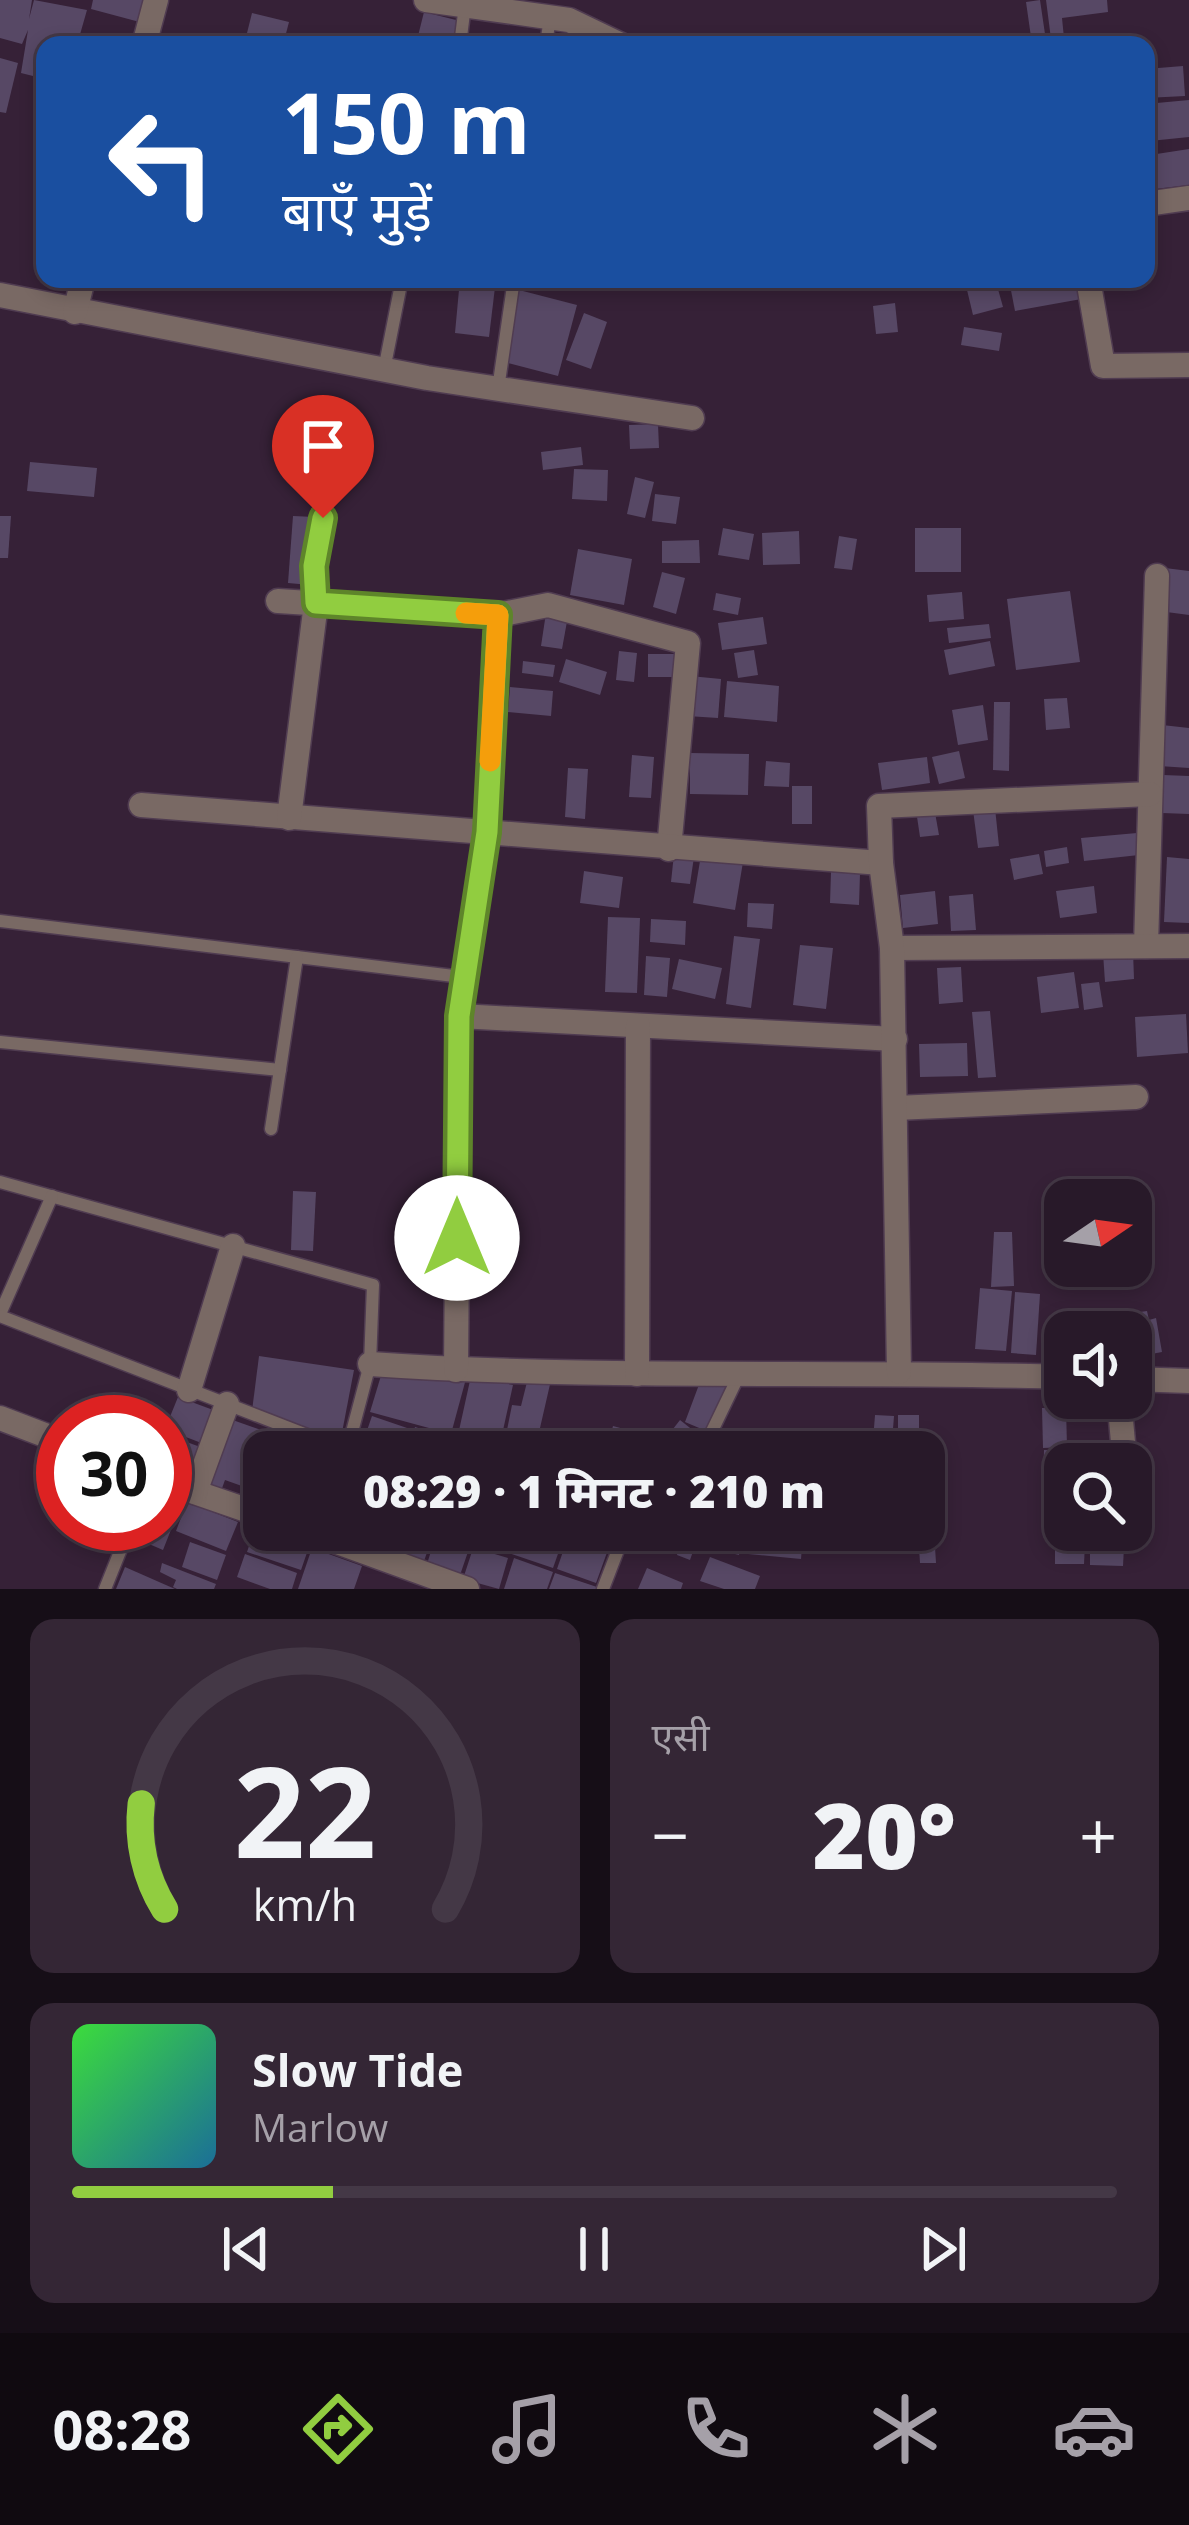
<!DOCTYPE html>
<html lang="hi">
<meta charset="utf-8">
<style>
:root{--surface:#281929;--page:#342635;--text:#f1f3f6;--muted:#a5a0a8;--line:#443846;--accent:#91cd40}
body{margin:0;font-family:"Open Sans","Noto Sans Devanagari",sans-serif;background:var(--page);color:var(--text);height:100vh;display:flex;flex-direction:column;font-size:45px;white-space:nowrap}
*{box-sizing:border-box;margin:0}
p{font-size:39px;color:var(--muted)}
.icon{flex:none;width:66px;height:66px;fill:none;stroke:currentColor;stroke-width:2;stroke-linecap:round;stroke-linejoin:round}
.map{position:relative;height:1589px;overflow:hidden}
.details{display:flex;flex-direction:column;gap:30px;padding:30px;background:#160e17;flex:1}
.details>*{flex:none}
.hud{position:absolute;left:36px;top:36px;width:1119px;height:252px;border-radius:24px;box-shadow:0 6px 18px #0003,0 0 0 3px var(--line);background:#1a4fa0;color:#fff;overflow:hidden}
.needle{width:78px;rotate:77deg}
.buttons{position:absolute;left:1044px;top:1179px;display:grid;gap:24px}
.buttons a{display:grid;place-items:center;width:108px;height:108px;border-radius:24px;background:var(--surface);box-shadow:0 6px 18px #0003,0 0 0 3px var(--line);font-size:60px}
.speed{position:absolute;left:36px;top:1395px;display:flex;gap:24px;font-size:60px;font-weight:700;text-align:center}
.speed>*{display:grid;place-content:center;width:156px;height:156px;border-radius:50%;background:var(--surface);box-shadow:0 6px 18px #0003,0 0 0 3px var(--line);line-height:1}
.speed .limit{border:18px solid #d22;background:#fff;color:#111}
.pin{position:absolute;display:grid;place-items:center;width:102px;height:102px;color:#fff;margin:-123px -51px;border-radius:50% 50% 50% 0;rotate:-45deg;box-shadow:0 0 12px #0007}
.pin .icon{rotate:45deg}
.me{position:absolute;width:132px;margin:-66px;rotate:0deg;stroke-linejoin:round;filter:drop-shadow(0 0 9px #0008)}
.turn{display:flex;align-items:center;gap:42px;height:252px;padding:0 48px;font-size:54px}
.turn .icon{width:156px;height:156px;stroke-width:2.5}
.turn b{display:block;font-size:84px;line-height:102px}
.big{font-size:90px;font-weight:800;line-height:1.1}
.details .card{flex:1;display:flex;flex-direction:column;justify-content:center;gap:18px;min-width:0;padding:0 42px;border-radius:24px;background:var(--page)}
.details .dial{align-items:center;gap:0}
.dial svg{height:312px;overflow:visible;fill:none;stroke:var(--line);stroke-width:7;stroke-linecap:round;text-anchor:middle}
.dial text{fill:var(--text);stroke:none}
.song{display:flex;align-items:center;gap:36px}
.cover{width:144px;height:144px;border-radius:18px;background:linear-gradient(135deg,hsl(120 70% 55%),hsl(200 70% 35%))}
.played{height:12px;border-radius:6px;background:linear-gradient(90deg,var(--accent) 25%,var(--line) 25%)}
.keys{display:flex;justify-content:space-around;direction:ltr}
.heat{display:flex;justify-content:space-between;align-items:center;font-size:66px;direction:ltr}
.details .tiles{flex:1;display:grid;gap:30px;grid-template-columns:1fr 1fr}
.card:last-child{grid-column:span 2}
.trip{position:absolute;left:243px;top:1431px;width:702px;height:120px;border-radius:24px;background:var(--surface);box-shadow:0 6px 18px #0003,0 0 0 3px var(--line);font-weight:800;line-height:120px;text-align:center}
.dock{display:flex;height:192px;justify-content:space-around;align-items:center;background:#100a10;color:var(--muted)}
.dock .icon{width:84px;height:84px}
.dock .on{color:var(--accent)}
.dock b{font-size:54px;color:var(--text)}
.map>svg:first-child{display:block}
.building{fill:#574865}
.lines{fill:none;stroke-linecap:round;stroke-linejoin:round}
.service-casing{stroke:#503c51;stroke-width:15}
.minor-casing{stroke:#503c51;stroke-width:27}
.service{stroke:#796964;stroke-width:12}
.minor{stroke:#796964;stroke-width:24}
.route-casing{stroke:#5e852a;stroke-width:30}
.route{stroke:#91cd40;stroke-width:21}
.slow{stroke:#f59e0b;stroke-width:21}
</style>
<div class="map">
<svg width="1189" height="1589" viewBox="0 0 1189 1589">
<rect width="100%" height="100%" fill="#362137"/>
<g class="building">
<path d="M0 0H32L29 19 34 0 87 10 77 45H45V79L21 73 28 30 22 44 0 38Z"/>
<path d="M93 0H153L147 24 91 9Z"/>
<path d="M1040 0 1045 34 1031 37 1026 2Z"/>
<path d="M1046 0H1107L1108 12 1062 18 1064 38 1051 39Z"/>
<path d="M424 12 464 22 458 45 418 36Z"/>
<path d="M252 13 289 22 283 45H244Z"/>
<path d="M0 58 18 63 6 113 0 112Z"/>
<path d="M1183 66 1185 96 1146 98V69Z"/>
<path d="M1189 100V137L1150 141 1146 104Z"/>
<path d="M1189 149V185L1155 189 1150 155Z"/>
<path d="M460 279H496L489 337 455 333Z"/>
<path d="M1083 279 1087 298 1015 311 1009 280Z"/>
<path d="M996 282 1003 307 973 315 967 290Z"/>
<path d="M519 290 577 305 558 376 500 361Z"/>
<path d="M895 303 898 332 876 334 873 306Z"/>
<path d="M584 313 607 322 591 369 566 360Z"/>
<path d="M964 327 1002 333 999 351 961 345Z"/>
<path d="M658 424 659 448 630 449 629 425Z"/>
<path d="M581 447 583 465 543 470 541 452Z"/>
<path d="M30 462 97 468 94 497 27 491Z"/>
<path d="M574 469 608 470 607 501 572 499Z"/>
<path d="M635 477 654 482 645 518 627 514Z"/>
<path d="M655 494 680 497 676 524 652 521Z"/>
<path d="M0 516H11L8 558H0Z"/>
<path d="M293 516 315 517 310 585 288 583Z"/>
<path d="M723 528 754 534 749 560 718 555Z"/>
<rect x="915" y="528" width="46" height="44"/>
<path d="M799 531 800 564 763 565 762 533Z"/>
<path d="M839 536 857 539 852 570 834 568Z"/>
<path d="M699 540 700 563H662V541Z"/>
<path d="M578 549 632 559 624 605 570 595Z"/>
<path d="M1165 568 1189 571V615L1159 611Z"/>
<path d="M662 572 685 578 676 614 653 607Z"/>
<path d="M1070 591 1080 662 1016 670 1007 599Z"/>
<path d="M962 592 964 619 929 622 927 595Z"/>
<path d="M716 593 741 598 738 615 713 610Z"/>
<path d="M546 613 568 616 562 649 541 646Z"/>
<path d="M763 617 767 644 722 650 718 623Z"/>
<path d="M989 624 991 638 949 643 947 628Z"/>
<path d="M990 641 995 666 949 675 944 650Z"/>
<path d="M754 650 758 675 738 678 734 653Z"/>
<path d="M619 651 637 653 634 682 616 680Z"/>
<path d="M648 654H679L678 677H648Z"/>
<path d="M566 659 607 672 600 695 559 682Z"/>
<path d="M523 661 555 665 553 677 522 673Z"/>
<path d="M690 676 721 679 718 718 687 716Z"/>
<path d="M727 681 779 686 777 722 724 717Z"/>
<path d="M510 687 553 691 551 716 508 712Z"/>
<path d="M1067 698 1070 728 1046 730 1044 699Z"/>
<path d="M994 702H1010L1009 771 993 770Z"/>
<path d="M983 705 988 740 958 745 952 710Z"/>
<path d="M1162 725 1189 728V768L1159 766Z"/>
<path d="M959 751 965 778 939 784 932 757Z"/>
<path d="M690 753 749 754 748 795 690 794Z"/>
<path d="M632 755 654 757 651 798 629 797Z"/>
<path d="M927 757 930 783 882 790 878 763Z"/>
<path d="M766 761 790 763 789 787 764 786Z"/>
<path d="M568 768 588 769 585 819 565 817Z"/>
<path d="M1163 775 1189 776V814L1162 813Z"/>
<rect x="792" y="786" width="20" height="38"/>
<path d="M934 807 939 835 920 837 916 810Z"/>
<path d="M995 808 999 846 978 848 973 810Z"/>
<path d="M1137 833 1139 855 1084 861 1081 838Z"/>
<path d="M1067 847 1069 863 1046 867 1044 851Z"/>
<path d="M674 854 694 857 690 884 671 882Z"/>
<path d="M1039 854 1043 874 1014 880 1010 859Z"/>
<path d="M701 855 743 862 735 910 693 903Z"/>
<path d="M1167 857 1189 859V923L1164 922Z"/>
<path d="M584 871 623 877 619 908 580 903Z"/>
<path d="M831 872 860 873 859 905 830 903Z"/>
<path d="M1094 886 1097 913 1060 918 1056 891Z"/>
<path d="M935 891 938 924 903 928 900 895Z"/>
<path d="M973 894 976 930 951 931 949 896Z"/>
<path d="M748 903 774 904 772 929 747 927Z"/>
<path d="M608 917 640 918 637 993 605 992Z"/>
<path d="M651 919 686 921 685 945 650 942Z"/>
<path d="M734 936 760 939 751 1008 726 1004Z"/>
<path d="M800 945 833 948 826 1009 793 1005Z"/>
<path d="M1133 951 1134 979 1105 982 1103 953Z"/>
<path d="M646 956 670 958 667 997 644 995Z"/>
<path d="M679 959 722 968 715 999 672 989Z"/>
<path d="M961 967 963 1002 939 1004 937 968Z"/>
<path d="M1074 972 1079 1008 1041 1013 1037 977Z"/>
<path d="M1099 982 1103 1007 1084 1010 1081 984Z"/>
<path d="M990 1011 996 1077 978 1078 972 1012Z"/>
<path d="M1186 1014 1188 1053 1137 1057 1135 1017Z"/>
<path d="M967 1043 968 1076 920 1077 919 1044Z"/>
<path d="M293 1191 316 1192 313 1251 291 1250Z"/>
<path d="M994 1232H1012L1014 1286 991 1287Z"/>
<path d="M980 1288 1012 1291 1006 1351 975 1349Z"/>
<path d="M1015 1292 1040 1294 1036 1355 1011 1353Z"/>
<path d="M1147 1311 1149 1320 1156 1318 1162 1352 1141 1356 1133 1313Z"/>
<path d="M259 1356 354 1370 340 1443 252 1411Z"/>
<path d="M383 1369 467 1375 451 1434 370 1412Z"/>
<path d="M703 1374 730 1385 711 1433 685 1422Z"/>
<path d="M471 1376 513 1385 500 1444 458 1435Z"/>
<path d="M528 1378 551 1380 540 1428 507 1430 512 1405 521 1406Z"/>
<path d="M178 1397 216 1411 204 1444 165 1429Z"/>
<path d="M1066 1407 1067 1447 1043 1448 1042 1408Z"/>
<path d="M875 1415 894 1416 892 1442 873 1441Z"/>
<rect x="898" y="1415" width="21" height="37"/>
<path d="M372 1416 410 1429 403 1452H384L362 1445Z"/>
<path d="M227 1418 272 1434 264 1452V1506L249 1501 253 1490 225 1480 221 1491 203 1485Z"/>
<path d="M680 1420 704 1439 694 1452H655Z"/>
<path d="M613 1426 635 1432 630 1452H606Z"/>
<path d="M415 1427 491 1451 490 1452H407Z"/>
<path d="M534 1432 554 1437 549 1452H519L501 1447 505 1433Z"/>
<path d="M165 1434 203 1448 190 1483 165 1474Z"/>
<path d="M718 1439 802 1449 801 1452H716Z"/>
<path d="M1044 1450 1069 1451 1065 1489 1043 1488Z"/>
<path d="M165 1495 182 1502 163 1550 128 1535 133 1524H165Z"/>
<path d="M187 1502 238 1522 226 1551 176 1531Z"/>
<path d="M256 1525 310 1544 301 1570 247 1552Z"/>
<path d="M395 1530H435L424 1561 389 1548Z"/>
<path d="M479 1530 494 1532 488 1552 508 1558 499 1589 463 1579Z"/>
<path d="M510 1530 565 1534 553 1568 503 1551Z"/>
<path d="M637 1530H690L698 1537 690 1560 677 1555 679 1544 666 1537 652 1550 631 1537Z"/>
<path d="M709 1530 742 1537 739 1555 706 1547Z"/>
<path d="M750 1530 803 1534 801 1559 748 1554Z"/>
<path d="M437 1532 471 1543 460 1575 427 1564Z"/>
<path d="M934 1532 936 1563H920L918 1533Z"/>
<path d="M569 1534 609 1547 596 1583 557 1569Z"/>
<path d="M190 1542 226 1555 217 1580 182 1567Z"/>
<path d="M1055 1543 1085 1544 1084 1564H1055Z"/>
<path d="M1090 1546 1124 1547 1123 1566 1090 1565Z"/>
<path d="M312 1548 362 1566 354 1589H298Z"/>
<path d="M245 1554 297 1573 292 1589H270L237 1577Z"/>
<path d="M710 1557 760 1576 755 1589H724L700 1581Z"/>
<path d="M514 1558 553 1572 547 1589H504Z"/>
<path d="M162 1563 216 1584 214 1589H177L173 1587 176 1580 160 1572Z"/>
<path d="M125 1567 175 1589H116Z"/>
<path d="M647 1568 683 1583 681 1589H638Z"/>
<path d="M555 1573 600 1588V1589H549Z"/>
</g>
<g class="lines">
<defs>
<g id="service">
<path d="M460 45 465 5"/>
<path d="M546 45 550 17"/>
<path d="M384 370 402 279"/>
<path d="M498 389 514 279"/>
<path d="M0 921 462 977"/>
<path d="M0 1042 280 1070"/>
<path d="M271 1129 297 957"/>
<path d="M0 1182 373 1285 370 1364 347 1451"/>
<path d="M0 1314 52 1196"/>
<path d="M0 1316 351 1452"/>
<path d="M702 1452 740 1373"/>
<path d="M585 1530 621 1542 603 1589"/>
<path d="M105 1589 131 1524"/>
</g>
<g id="minor">
<path d="M426 0 569 20 621 45"/>
<path d="M144 45 156 0"/>
<path d="M1146 204 1189 198"/>
<path d="M1088 279 1103 366 1189 365"/>
<path d="M0 295 427 378 692 418"/>
<path d="M75 312 83 279"/>
<path d="M278 601 498 615 548 605 688 643 669 849"/>
<path d="M141 805 881 863"/>
<path d="M289 818 316 603 314 566 323 518"/>
<path d="M1146 946 1157 576"/>
<path d="M892 948 1189 946"/>
<path d="M459 1016 895 1039"/>
<path d="M896 1108 1136 1097"/>
<path d="M370 1364C601 1380 833 1370 1065 1377"/>
<path d="M456 1370 459 1016 487 832 498 615"/>
<path d="M899 1372 892 948 881 863 879 806 1150 794"/>
<path d="M637 1374 638 1026"/>
<path d="M1131 1379 1189 1381"/>
<path d="M189 1390 233 1246"/>
<path d="M1119 1398 1125 1464"/>
<path d="M0 1418 63 1442"/>
<path d="M165 1482 264 1516"/>
<path d="M195 1492 227 1404"/>
<path d="M304 1530 467 1589"/>
</g>
</defs>
<use href="#service" class="service-casing"/>
<use href="#minor" class="minor-casing"/>
<use href="#service" class="service"/>
<use href="#minor" class="minor"/>
</g>
<g class="lines">
<defs>
<path id="route" d="M323 518 314 566 316 603 498 615 487 832 459 1016 457 1238"/>
</defs>
<use href="#route" class="route-casing"/>
<use href="#route" class="route"/>
<path class="slow" d="M466 613 498 615 490 761"/>
</g>
</svg>
<div class="buttons">
<a><svg class="needle" viewBox="-14 -14 28 28"><path d="M0-13l5 13h-10z" fill="#e53935"/><path d="M0 13l5-13h-10z" fill="#a5a0a8"/></svg></a>
<a><svg class="icon" aria-label="sound" viewBox="0 0 24 24"><path d="M4 9h4l5-4v14l-5-4H4zM17 9q2 3 0 6"/></svg></a>
<a><svg class="icon" aria-label="search" viewBox="0 0 24 24"><circle cx="10" cy="10" r="6"/><path d="M15 15l6 6"/></svg></a>
</div>
<div class="speed"><div class="limit">30</div></div>
<div class="pin" style="left:323px;top:518px;background:#d93025"><svg class="icon" aria-label="arrive" viewBox="0 0 24 24"><path d="M6 21V4h12l-3 4 3 4H6"/></svg></div>
<svg class="me" style="left:457px;top:1238px" viewBox="-20 -20 40 40"><circle r="19" fill="#fff"/><path d="M0-13L10 11 0 6-10 11z" fill="#91cd40"/></svg>
<div class="trip">08:29 · 1 मिनट · 210 m</div>
<div class="hud">
<div class="turn"><svg class="icon" aria-label="left" viewBox="0 0 24 24"><path d="M17 20v-9H6M10 6l-5 5 5 5"/></svg><div><b>150 m</b>बाएँ मुड़ें</div></div>
</div>
</div>
<section class="details">
<div class="tiles">
<div class="card dial"><svg viewBox="0 0 100 80">
<path d="M14 69A42 42 0 1 1 86 69"/>
<path d="M14 69A42 42 0 0 1 8 42" stroke="#91cd40"/>
<text x="50" y="56" font-size="32" font-weight="700">22</text>
<text x="50" y="72" font-size="11">km/h</text>
</svg></div>
<div class="card"><p>एसी</p>
<div class="heat"><a>−</a><b class="big">20°</b><a>+</a></div>
</div>
<div class="card">
<div class="song"><i class="cover"></i><div><b>Slow Tide</b><p>Marlow</p></div></div>
<div class="played"></div>
<div class="keys"><svg class="icon" aria-label="previous" viewBox="0 0 24 24"><path d="M18 5L8 12l10 7zM5 5v14"/></svg><svg class="icon" aria-label="pause" viewBox="0 0 24 24"><path d="M8 5v14M16 5v14"/></svg><svg class="icon" aria-label="next" viewBox="0 0 24 24"><path d="M6 5l10 7-10 7zM19 5v14"/></svg></div>
</div>
</div>
</section>
<nav class="dock">
<b>08:28</b>
<svg class="icon on" aria-label="directions" viewBox="0 0 24 24"><path d="M12 3l9 9-9 9-9-9zM9 14v-3h6M13 9l2 2-2 2"/></svg>
<svg class="icon" aria-label="music" viewBox="0 0 24 24"><path d="M9 18V5l10-2v13"/><circle cx="6" cy="18" r="3"/><circle cx="16" cy="16" r="3"/></svg>
<svg class="icon" aria-label="phone" viewBox="0 0 24 24"><path d="M5 4h4l2 5-3 2q2 4 5 5l2-3 5 2v4C11 20 4 13 5 4z"/></svg>
<svg class="icon" aria-label="climate" viewBox="0 0 24 24"><path d="M12 3v18M4 7l16 10M4 17L20 7"/></svg>
<svg class="icon" aria-label="car" viewBox="0 0 24 24"><path d="M5 17H2v-5l4-1 3-4h7l3 4 3 1v5h-3M9 17h6M6 11h13"/><circle cx="7" cy="17" r="2"/><circle cx="17" cy="17" r="2"/></svg>
</nav>
